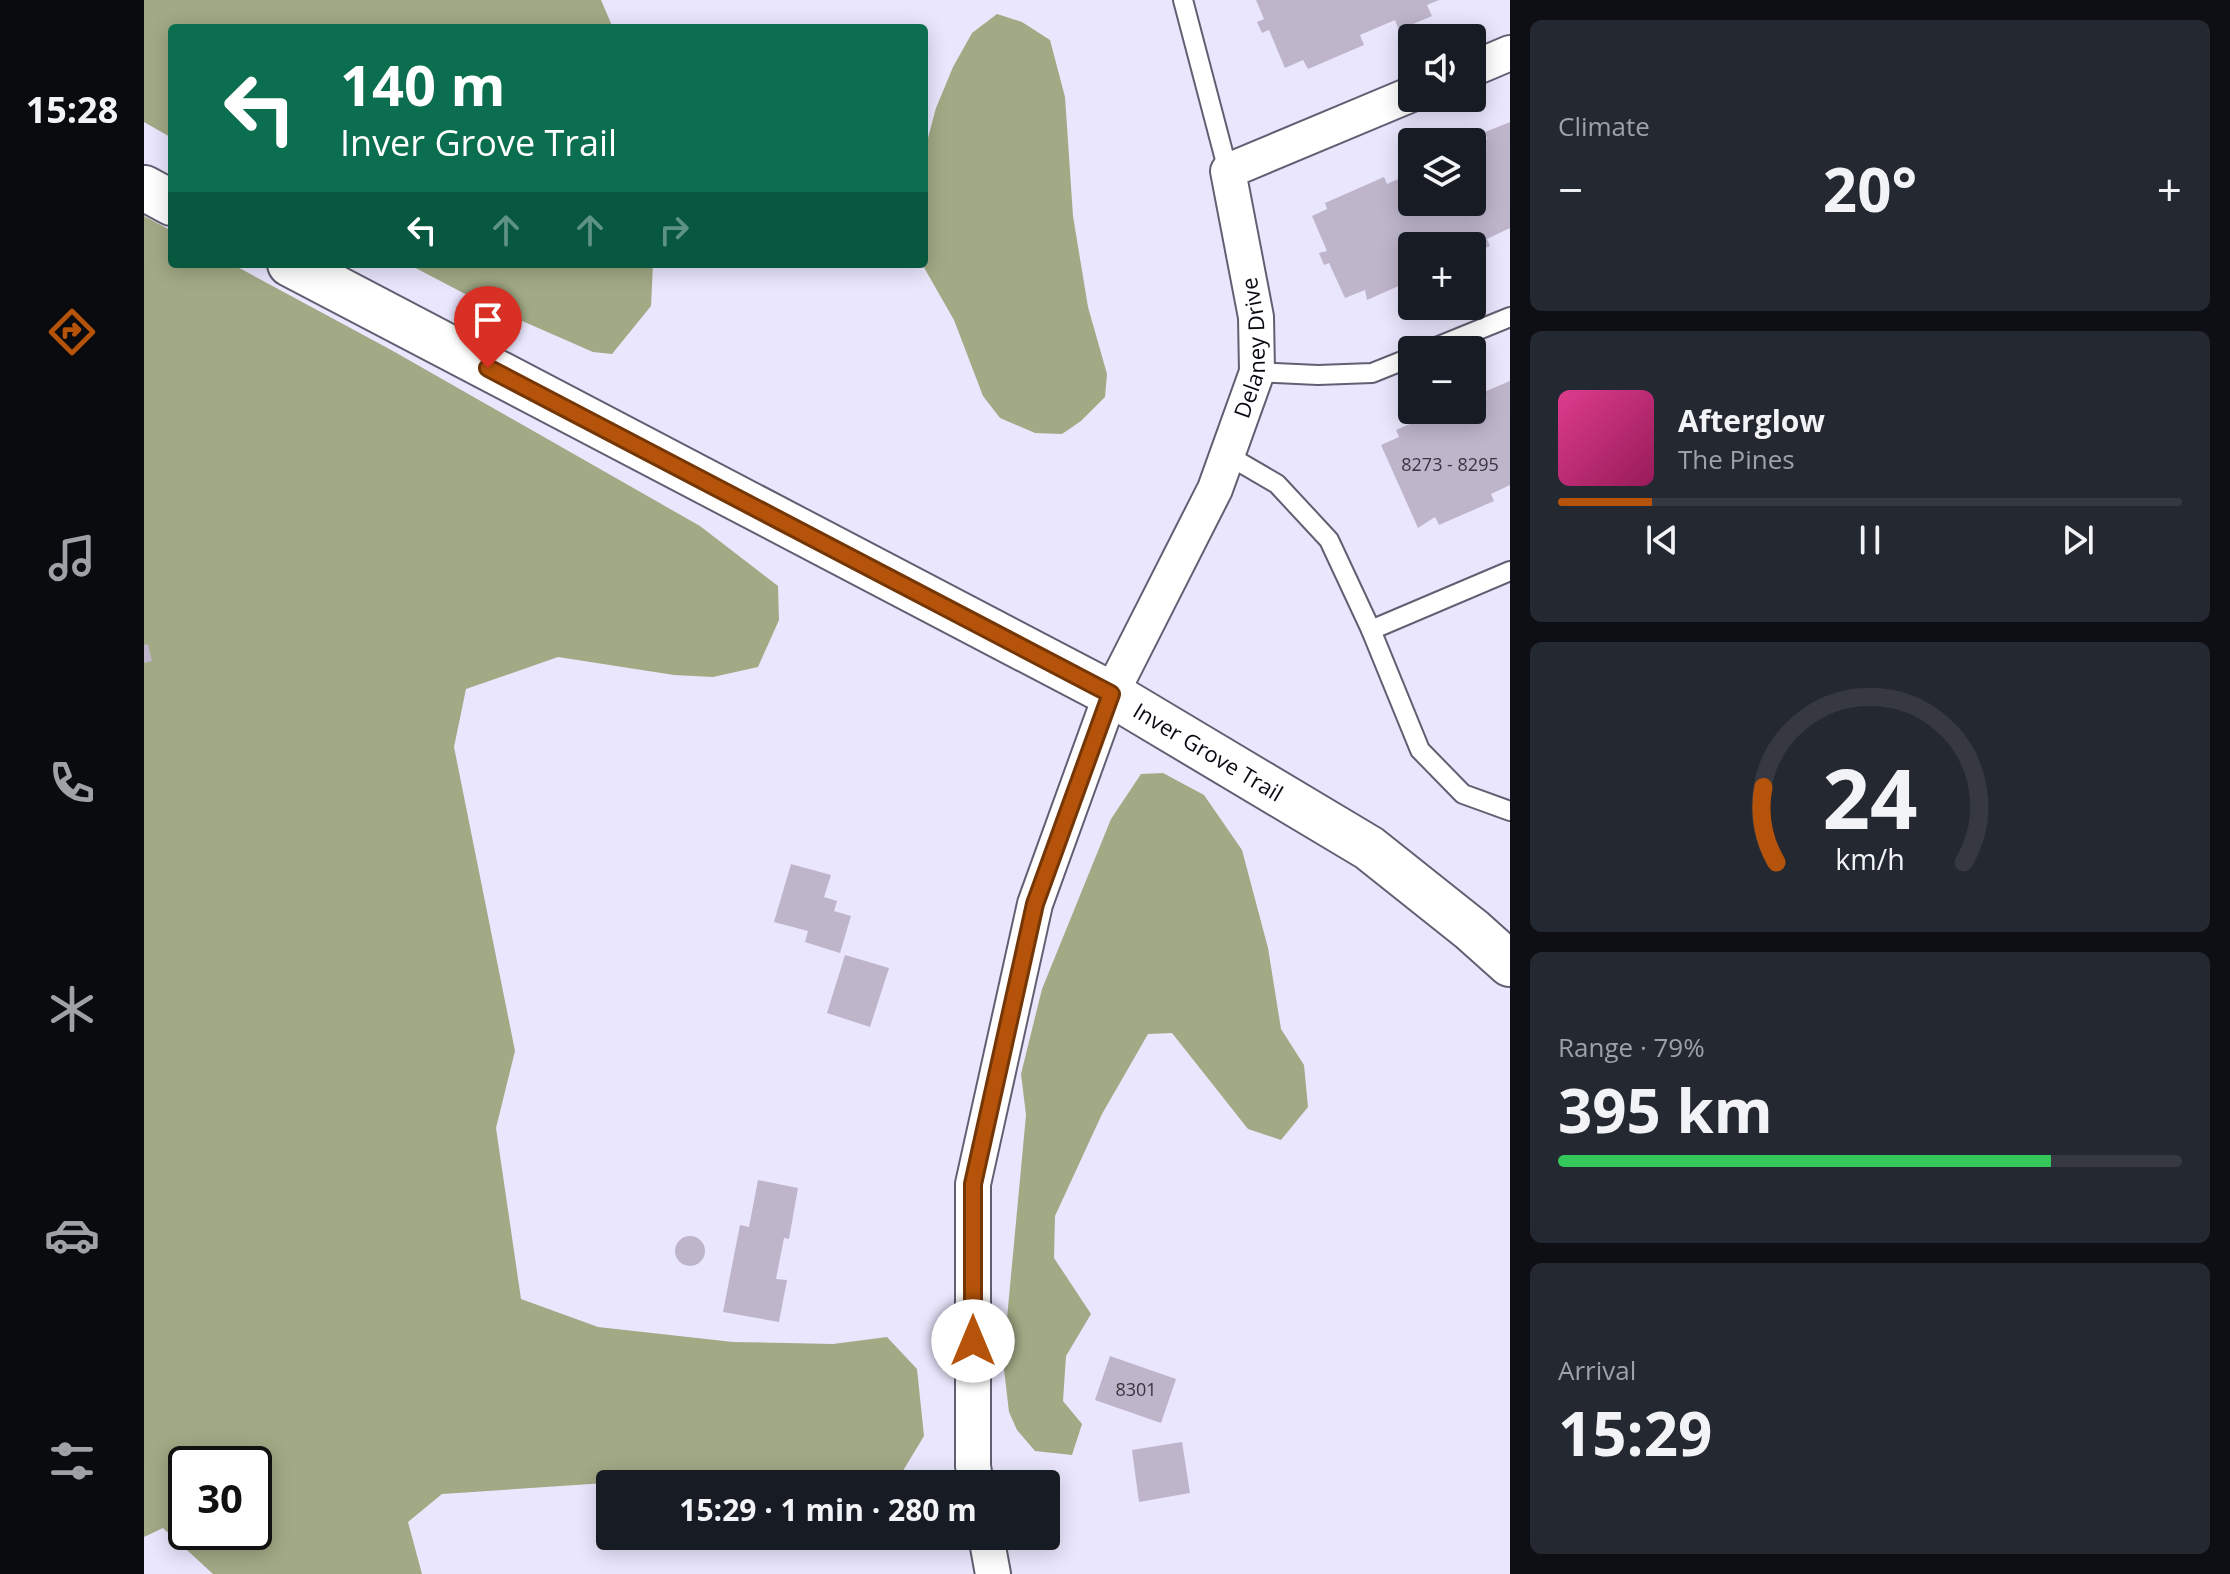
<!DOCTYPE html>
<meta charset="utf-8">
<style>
:root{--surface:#171b24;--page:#242831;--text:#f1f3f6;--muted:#9ea1a6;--line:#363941;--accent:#b45309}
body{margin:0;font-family:"Open Sans",sans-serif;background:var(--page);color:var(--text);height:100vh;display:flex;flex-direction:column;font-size:30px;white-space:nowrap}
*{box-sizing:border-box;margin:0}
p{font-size:26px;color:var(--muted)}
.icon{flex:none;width:44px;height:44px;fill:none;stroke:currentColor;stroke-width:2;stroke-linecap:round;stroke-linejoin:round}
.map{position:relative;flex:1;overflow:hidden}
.panel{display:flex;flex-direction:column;gap:20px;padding:20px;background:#0d0f14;width:720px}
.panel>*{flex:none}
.hud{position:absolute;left:24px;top:24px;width:760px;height:244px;border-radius:8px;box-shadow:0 4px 20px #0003;background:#0b6e4f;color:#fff;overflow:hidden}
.controls{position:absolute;left:1254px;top:24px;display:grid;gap:16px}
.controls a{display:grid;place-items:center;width:88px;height:88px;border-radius:8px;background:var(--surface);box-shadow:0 4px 20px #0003;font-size:40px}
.speed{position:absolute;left:24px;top:1446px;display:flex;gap:16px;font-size:40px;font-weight:700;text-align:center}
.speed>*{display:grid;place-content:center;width:104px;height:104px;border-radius:50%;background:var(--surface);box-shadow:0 4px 20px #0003;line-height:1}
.speed .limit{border:4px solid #111;border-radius:12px;background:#fff;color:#111}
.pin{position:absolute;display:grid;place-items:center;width:68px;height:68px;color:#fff;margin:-82px -34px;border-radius:50% 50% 50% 0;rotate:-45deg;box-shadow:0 0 8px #0007}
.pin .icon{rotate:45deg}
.me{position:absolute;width:88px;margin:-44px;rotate:0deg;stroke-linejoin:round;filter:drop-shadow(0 0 6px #0008)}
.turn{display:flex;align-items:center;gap:28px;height:168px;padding:0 40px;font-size:36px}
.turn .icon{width:104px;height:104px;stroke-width:2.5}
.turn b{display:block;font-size:56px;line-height:68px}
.lanes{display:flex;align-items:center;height:76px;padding:0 40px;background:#0003;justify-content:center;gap:40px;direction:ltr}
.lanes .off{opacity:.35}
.big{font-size:60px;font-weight:700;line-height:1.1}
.panel .card{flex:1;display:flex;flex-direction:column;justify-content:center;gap:12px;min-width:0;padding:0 28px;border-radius:12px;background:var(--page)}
.panel .dial{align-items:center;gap:0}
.dial svg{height:208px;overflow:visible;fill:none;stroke:var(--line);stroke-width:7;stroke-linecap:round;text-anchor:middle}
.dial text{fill:var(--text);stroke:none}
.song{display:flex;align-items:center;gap:24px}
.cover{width:96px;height:96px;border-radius:12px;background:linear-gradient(135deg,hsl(330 70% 55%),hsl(330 70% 35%))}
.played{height:8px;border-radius:4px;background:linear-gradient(90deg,var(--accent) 15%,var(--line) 15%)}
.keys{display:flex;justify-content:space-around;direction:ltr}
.heat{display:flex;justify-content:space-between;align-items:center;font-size:44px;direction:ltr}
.charge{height:12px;border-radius:6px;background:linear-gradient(90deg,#34c759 79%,var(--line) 0)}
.trip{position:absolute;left:452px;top:1470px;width:464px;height:80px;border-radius:8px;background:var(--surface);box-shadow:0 4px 20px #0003;font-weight:700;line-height:80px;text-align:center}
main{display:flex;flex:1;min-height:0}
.menu{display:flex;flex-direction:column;width:144px;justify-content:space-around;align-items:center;background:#090b0e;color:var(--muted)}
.menu .icon{width:56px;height:56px}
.menu .selected{color:var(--accent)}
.menu b{font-size:36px;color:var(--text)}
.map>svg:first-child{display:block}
.forest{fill:#a1a985;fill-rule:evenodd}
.building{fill:#beb5cb}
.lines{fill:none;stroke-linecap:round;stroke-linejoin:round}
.service-casing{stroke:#625f72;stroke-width:22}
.minor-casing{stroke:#625f72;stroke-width:38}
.tertiary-casing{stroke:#625f72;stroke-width:48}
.service{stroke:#fff;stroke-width:18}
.minor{stroke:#fff;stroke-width:34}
.tertiary{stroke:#fff;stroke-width:44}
.route-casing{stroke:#753606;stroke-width:20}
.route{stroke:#b45309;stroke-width:14}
.labels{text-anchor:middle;stroke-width:6;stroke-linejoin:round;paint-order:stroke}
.number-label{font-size:18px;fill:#383540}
.street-label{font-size:22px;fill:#0c0a12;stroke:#fff}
</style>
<main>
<nav class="menu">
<b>15:28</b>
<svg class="icon selected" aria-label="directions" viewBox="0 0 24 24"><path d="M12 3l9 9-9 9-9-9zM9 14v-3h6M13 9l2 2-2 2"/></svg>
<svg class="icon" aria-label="music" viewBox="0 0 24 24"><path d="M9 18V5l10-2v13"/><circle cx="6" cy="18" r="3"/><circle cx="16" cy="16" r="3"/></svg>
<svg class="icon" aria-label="phone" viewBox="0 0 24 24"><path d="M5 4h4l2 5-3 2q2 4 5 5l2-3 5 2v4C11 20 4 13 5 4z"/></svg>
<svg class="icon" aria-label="climate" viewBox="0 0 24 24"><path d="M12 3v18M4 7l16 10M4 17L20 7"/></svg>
<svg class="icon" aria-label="car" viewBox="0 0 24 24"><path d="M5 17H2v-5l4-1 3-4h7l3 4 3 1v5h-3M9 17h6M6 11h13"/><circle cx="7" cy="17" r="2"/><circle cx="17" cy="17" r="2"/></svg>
<svg class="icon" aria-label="filters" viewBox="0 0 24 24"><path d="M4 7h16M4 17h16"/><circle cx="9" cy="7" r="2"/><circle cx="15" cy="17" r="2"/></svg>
</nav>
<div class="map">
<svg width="1366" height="1574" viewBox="0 0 1366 1574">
<rect width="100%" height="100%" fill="#eae6fd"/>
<g class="forest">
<path d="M0 0H457L469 28H28V138L0 122Z"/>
<path d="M853 14 878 22 906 40 921 97 929 216 944 307 963 374 961 397 937 421 918 434 891 433 856 418 839 396 810 320 778 264H780V153L792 108 809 67 828 33Z"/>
<path d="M0 216 28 231V264H88L249 351 556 526 634 586 635 620 614 667 569 677 530 675 414 657 322 689 310 747 371 1051 352 1128 377 1299 454 1327 589 1342 689 1344 743 1337 773 1369 780 1436 751 1484H701L673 1477 492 1481 298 1494 264 1522 278 1574H69L19 1528 0 1537ZM42 1464H110V1532H42Z"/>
<path d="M264 264H509L507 306 468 354 449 352 344 306Z"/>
<path d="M1019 773 1060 795 1098 850 1124 948 1137 1029 1160 1065 1164 1107 1137 1140 1104 1129 1028 1033 1004 1034 958 1114 911 1216 910 1258 947 1314 922 1356 919 1401 938 1424 928 1455 891 1451 873 1430 865 1412 859 1361 882 1115 877 1074 898 989 967 819 997 774Z"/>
</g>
<g class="building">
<path d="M1112 0H1295L1283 5 1288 16 1255 30 1251 20 1216 35 1220 45 1164 69 1159 60 1141 68 1125 30 1118 33 1113 22 1120 19Z"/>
<path d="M1366 122V228L1343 239 1346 246 1328 254V246H1268V280L1223 300 1221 290 1201 298 1185 263 1180 265 1175 253 1183 251 1168 216 1183 209 1181 203 1240 177 1243 184 1268 173V202H1328V145L1343 139 1341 132Z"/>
<path d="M1366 381V485L1347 494 1350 501 1295 525 1291 517 1274 528 1237 445 1255 437 1252 430 1298 410H1310L1311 413 1328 410V405L1343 399 1340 392Z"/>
<path d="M4 644 8 661 0 663V645Z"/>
<path d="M647 864 687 875 680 897 693 901 690 911 707 916 696 953 661 942 664 931 630 922Z"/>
<path d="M701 955 745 968 726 1027 683 1013Z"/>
<path d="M614 1180 654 1188 645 1239 640 1238 632 1279 643 1280 635 1322 579 1312 596 1225 605 1227Z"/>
<circle cx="546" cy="1251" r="15"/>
<path d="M966 1356 1032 1379 1017 1423 951 1400Z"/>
<path d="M1038 1442 1046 1493 995 1502 988 1450Z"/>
</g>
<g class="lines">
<defs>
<g id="service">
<path d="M1039 0 1084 171"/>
<path d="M1285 350 1366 317"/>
<path d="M1113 372 1174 375 1228 373 1268 357"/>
<path d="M1085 456 1133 484 1185 540 1227 630 1276 750 1319 794 1366 811"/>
<path d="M1227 630 1366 571"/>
</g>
<g id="minor">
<path d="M1328 69 1366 53"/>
<path id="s1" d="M832 1484 829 1466V1184L891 904 967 694 1071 489 1113 372 1112 317 1084 171 1268 94"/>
<path d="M842 1536 849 1574"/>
</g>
<g id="tertiary">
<path d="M0 188 28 203"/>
<path id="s2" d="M146 264 967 694 1225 848 1328 930 1366 964"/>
</g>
</defs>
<use href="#service" class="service-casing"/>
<use href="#minor" class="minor-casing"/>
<use href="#tertiary" class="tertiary-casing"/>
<use href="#service" class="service"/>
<use href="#minor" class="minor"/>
<use href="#tertiary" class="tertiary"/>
</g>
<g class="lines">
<defs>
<path id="route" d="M344 368 967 694 891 904 829 1184V1341"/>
</defs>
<use href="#route" class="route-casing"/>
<use href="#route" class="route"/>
</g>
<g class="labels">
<g class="number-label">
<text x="1306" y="471">8273 - 8295</text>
<text x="992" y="1396">8301</text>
</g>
<g class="street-label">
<text dy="8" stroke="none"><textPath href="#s1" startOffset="1188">Delaney Drive</textPath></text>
<text dy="8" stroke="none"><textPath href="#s2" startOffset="1040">Inver Grove Trail</textPath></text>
</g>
</g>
</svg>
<div class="controls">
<a><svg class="icon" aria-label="sound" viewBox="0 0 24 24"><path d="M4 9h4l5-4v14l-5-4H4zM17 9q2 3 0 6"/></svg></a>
<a><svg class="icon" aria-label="layers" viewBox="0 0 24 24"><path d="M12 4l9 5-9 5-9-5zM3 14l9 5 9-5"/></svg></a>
<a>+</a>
<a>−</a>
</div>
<div class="speed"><div class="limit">30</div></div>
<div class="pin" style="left:344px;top:368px;background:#d93025"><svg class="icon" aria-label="arrive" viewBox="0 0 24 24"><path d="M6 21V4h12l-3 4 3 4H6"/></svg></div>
<svg class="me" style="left:829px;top:1341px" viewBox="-20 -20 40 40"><circle r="19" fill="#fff"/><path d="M0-13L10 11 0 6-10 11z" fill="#b45309"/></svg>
<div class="trip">15:29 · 1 min · 280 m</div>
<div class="hud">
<div class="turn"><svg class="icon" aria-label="left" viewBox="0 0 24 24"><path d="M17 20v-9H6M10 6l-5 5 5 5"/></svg><div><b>140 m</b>Inver Grove Trail</div></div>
<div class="lanes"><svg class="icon" aria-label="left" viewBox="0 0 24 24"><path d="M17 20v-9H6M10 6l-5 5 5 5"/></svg><svg class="icon off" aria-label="ahead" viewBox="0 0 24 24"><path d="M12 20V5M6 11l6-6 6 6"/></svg><svg class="icon off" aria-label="ahead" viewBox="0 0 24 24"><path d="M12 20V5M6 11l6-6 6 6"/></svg><svg class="icon off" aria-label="right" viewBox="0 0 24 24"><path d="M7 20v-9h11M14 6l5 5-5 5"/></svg></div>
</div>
</div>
<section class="panel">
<div class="card"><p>Climate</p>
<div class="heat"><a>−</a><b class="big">20°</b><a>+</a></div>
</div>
<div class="card">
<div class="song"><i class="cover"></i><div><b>Afterglow</b><p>The Pines</p></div></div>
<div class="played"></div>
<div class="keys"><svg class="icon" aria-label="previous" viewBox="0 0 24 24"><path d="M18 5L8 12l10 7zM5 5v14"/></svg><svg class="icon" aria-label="pause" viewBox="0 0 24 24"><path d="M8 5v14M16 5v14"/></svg><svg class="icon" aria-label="next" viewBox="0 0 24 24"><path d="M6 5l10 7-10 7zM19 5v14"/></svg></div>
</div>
<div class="card dial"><svg viewBox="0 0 100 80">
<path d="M14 69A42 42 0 1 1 86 69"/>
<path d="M14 69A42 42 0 0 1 9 40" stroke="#b45309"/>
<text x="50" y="56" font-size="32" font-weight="700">24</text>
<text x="50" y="72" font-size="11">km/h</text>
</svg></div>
<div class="card"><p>Range · 79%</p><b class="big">395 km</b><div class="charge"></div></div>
<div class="card"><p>Arrival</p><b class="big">15:29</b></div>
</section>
</main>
